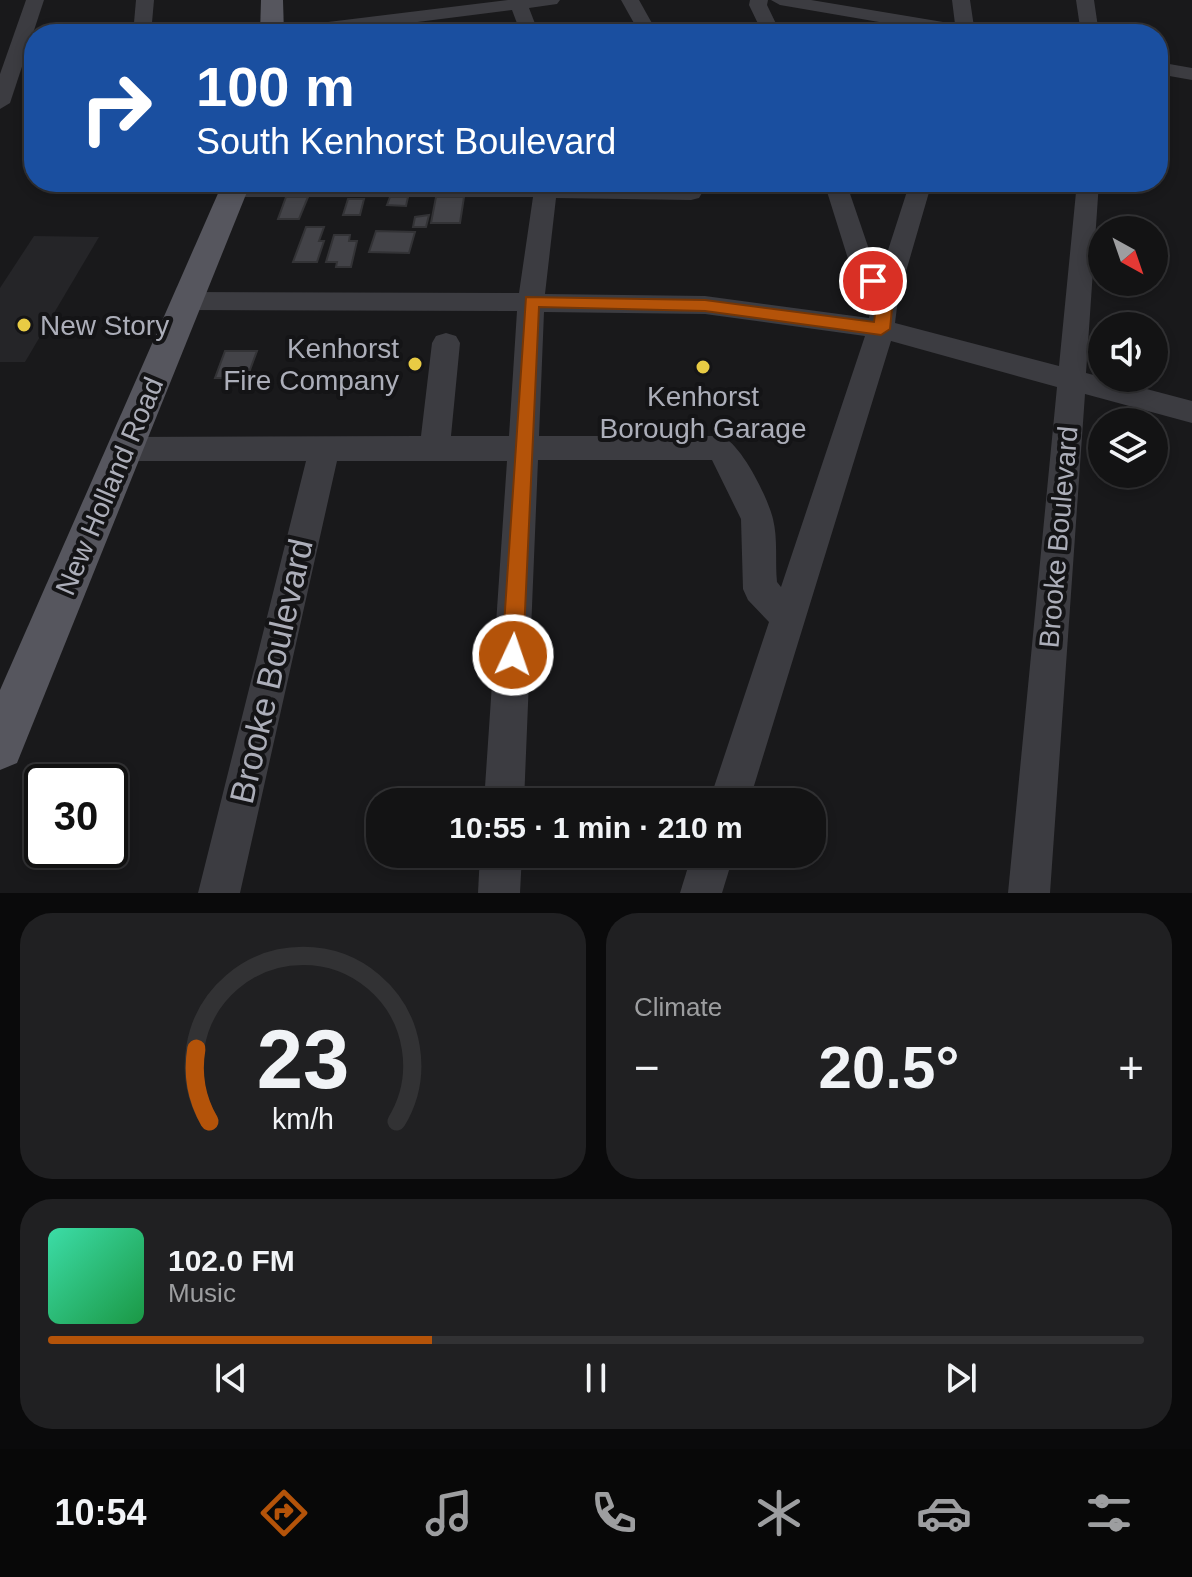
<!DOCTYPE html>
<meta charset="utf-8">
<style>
:root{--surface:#131314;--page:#202022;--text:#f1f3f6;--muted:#9d9ea0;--line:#323234;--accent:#b45309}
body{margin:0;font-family:Arial,sans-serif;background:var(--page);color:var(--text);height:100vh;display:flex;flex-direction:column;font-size:30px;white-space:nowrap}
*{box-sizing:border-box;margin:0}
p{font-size:26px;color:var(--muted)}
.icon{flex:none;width:44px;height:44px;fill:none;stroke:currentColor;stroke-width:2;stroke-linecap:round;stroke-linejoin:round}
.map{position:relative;height:893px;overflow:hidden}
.sheet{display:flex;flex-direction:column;gap:20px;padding:20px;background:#0a0a0b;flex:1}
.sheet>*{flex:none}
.guide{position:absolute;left:24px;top:24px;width:1144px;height:168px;border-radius:32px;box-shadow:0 4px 12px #0003,0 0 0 2px var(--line);background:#1a4fa0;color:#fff;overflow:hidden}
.needle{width:52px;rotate:140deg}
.tools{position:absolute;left:1088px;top:216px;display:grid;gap:16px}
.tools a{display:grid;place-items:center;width:80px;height:80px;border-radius:50%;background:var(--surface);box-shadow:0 4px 12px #0003,0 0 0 2px var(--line);font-size:40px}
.speed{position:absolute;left:24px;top:764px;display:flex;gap:16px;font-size:40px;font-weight:700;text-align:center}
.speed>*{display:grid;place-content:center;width:104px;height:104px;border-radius:50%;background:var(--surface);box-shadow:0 4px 12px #0003,0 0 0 2px var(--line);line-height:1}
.speed .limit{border:4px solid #111;border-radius:12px;background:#fff;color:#111}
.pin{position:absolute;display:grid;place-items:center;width:68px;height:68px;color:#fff;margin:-34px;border:4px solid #fff;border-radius:50%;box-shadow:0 2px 8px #0007}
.me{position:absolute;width:88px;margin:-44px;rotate:3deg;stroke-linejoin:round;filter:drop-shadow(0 0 6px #0008)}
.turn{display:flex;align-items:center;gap:28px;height:168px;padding:0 40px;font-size:36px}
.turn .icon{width:104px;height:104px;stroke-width:2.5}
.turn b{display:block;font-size:56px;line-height:68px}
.big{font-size:60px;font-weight:600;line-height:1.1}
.sheet .widget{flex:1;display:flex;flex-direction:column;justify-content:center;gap:12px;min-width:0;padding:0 28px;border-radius:32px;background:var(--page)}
.sheet .dial{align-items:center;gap:0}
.dial svg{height:208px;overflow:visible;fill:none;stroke:var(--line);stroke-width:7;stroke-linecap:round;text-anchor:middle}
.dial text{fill:var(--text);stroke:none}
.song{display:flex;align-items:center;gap:24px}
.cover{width:96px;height:96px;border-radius:12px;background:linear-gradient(135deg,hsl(160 70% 55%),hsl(140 70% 35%))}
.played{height:8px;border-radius:4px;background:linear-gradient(90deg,var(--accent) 35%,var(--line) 35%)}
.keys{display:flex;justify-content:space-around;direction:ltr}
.heat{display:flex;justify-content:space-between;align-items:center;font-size:44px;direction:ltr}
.sheet .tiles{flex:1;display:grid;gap:20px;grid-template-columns:1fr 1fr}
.widget:last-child{grid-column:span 2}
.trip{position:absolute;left:366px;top:788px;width:460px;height:80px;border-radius:32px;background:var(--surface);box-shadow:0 4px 12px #0003,0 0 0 2px var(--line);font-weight:600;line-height:80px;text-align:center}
.tab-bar{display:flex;height:128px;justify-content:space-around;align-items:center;background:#080808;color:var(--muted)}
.tab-bar .icon{width:56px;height:56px}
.tab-bar .current{color:var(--accent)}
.tab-bar b{font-size:36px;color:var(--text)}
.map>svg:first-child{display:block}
.built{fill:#252528}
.building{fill:#434348;stroke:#333336;stroke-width:2}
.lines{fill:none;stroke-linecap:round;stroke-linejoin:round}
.minor{fill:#3c3c41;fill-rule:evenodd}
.major{fill:#56565e;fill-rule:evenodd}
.route{fill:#b45309;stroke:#753606;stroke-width:2}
.poi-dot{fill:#e8cb44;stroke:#141416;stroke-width:3}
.labels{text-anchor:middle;stroke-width:8;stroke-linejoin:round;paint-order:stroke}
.poi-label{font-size:28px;fill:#acaeb9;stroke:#141416;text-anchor:start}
.street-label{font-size:28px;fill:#acaeb9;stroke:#141416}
.near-street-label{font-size:34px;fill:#acaeb9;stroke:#141416}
</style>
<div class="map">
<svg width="1192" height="893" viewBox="0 0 1192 893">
<rect width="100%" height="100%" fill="#19191b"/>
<path class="built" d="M34 236 99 237 25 362H0V288Z"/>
<g class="building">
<path d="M286 197H308L299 219H278Z"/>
<path d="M390 197H408L406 206 387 205Z"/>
<path d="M436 197H464L460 223H431Z"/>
<path d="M348 199H364L360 215H343Z"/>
<path d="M429 215 426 227H413L415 217Z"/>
<path d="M306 227H324L319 241H324L317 262H293Z"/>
<path d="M376 231 415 232 409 253 369 252Z"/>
<path d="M334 235H350L349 241H357L351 267H336L337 262H326Z"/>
<path d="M225 351H257L247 378H215Z"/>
</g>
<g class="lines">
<g class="minor">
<path d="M26 0H44L10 103 0 109V74Z"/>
<path d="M136 0H154L151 34H133Z"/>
<path d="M508 0H560L557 4 529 8 539 34H521L512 10 323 34H270L279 28Z"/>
<path d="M621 0H639L658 34H640Z"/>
<path d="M750 0H768L767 5 781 34H763L749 5Z"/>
<path d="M771 0H811L955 24 952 0H970L974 27 989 30 991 34H949L780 5Z"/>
<path d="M1076 0H1094L1099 34H1081Z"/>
<path d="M1158 62 1192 68V80L1158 74Z"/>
<path d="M448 182 679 186V182H701L702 193 699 198 691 200 556 198 545 294 705 296 869 318 872 299 849 262 824 182H846L873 261 881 272 910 182H932L898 299 895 323 1059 366 1077 182H1099L1086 373 1192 401V423L1085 394 1050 893H1008L1057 387 891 341 749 802H709L769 622 748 600 743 589 741 519 712 460H538L524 802H484L507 461H337L240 893H198L306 461H125L114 458 110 449 114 440 125 437 421 436 432 343 436 336 446 333 456 336 460 343 451 436H509L517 311 186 310 177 307 173 301 177 295 186 292 519 293 533 197H234L226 195 223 190 226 185 234 183ZM544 312 705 314 865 336 781 587 777 582C775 562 778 539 773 519 768 498 741 443 721 436H539Z"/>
<path d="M480 854H522L520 893H478Z"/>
<path d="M692 854H734L722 893H680Z"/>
</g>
<g class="major">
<path d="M261 0H283L284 34H260Z"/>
<path d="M223 182H251L17 763 0 770V690Z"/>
</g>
</g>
<path class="route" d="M873 275 879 277 893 299 890 329 881 335 705 311 539 307 523 655 520 662 513 665 505 662 502 655 526 297 705 300 874 322 877 299 866 281Z"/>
<g class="poi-dot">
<circle cx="24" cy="325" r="8"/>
<circle cx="415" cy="364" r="8"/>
<circle cx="703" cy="367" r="8"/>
</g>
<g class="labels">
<g class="poi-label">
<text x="40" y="335">New Story</text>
<text x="399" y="358" text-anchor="end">Kenhorst<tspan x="399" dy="32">Fire Company</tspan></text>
<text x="703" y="406" text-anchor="middle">Kenhorst<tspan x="703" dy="32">Borough Garage</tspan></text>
</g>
<g class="street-label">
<text transform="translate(109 486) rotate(-67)" y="10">New Holland Road</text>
<text transform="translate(1058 537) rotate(-85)" y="10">Brooke Boulevard</text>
</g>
<g class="near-street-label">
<text transform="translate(271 671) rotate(-77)" y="12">Brooke Boulevard</text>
</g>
</g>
</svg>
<div class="tools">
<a><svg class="needle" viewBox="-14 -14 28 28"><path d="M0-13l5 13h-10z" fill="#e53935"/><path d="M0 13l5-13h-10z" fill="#9d9ea0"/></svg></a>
<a><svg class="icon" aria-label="sound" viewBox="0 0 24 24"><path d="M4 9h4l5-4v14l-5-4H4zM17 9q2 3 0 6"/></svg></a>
<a><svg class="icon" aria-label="layers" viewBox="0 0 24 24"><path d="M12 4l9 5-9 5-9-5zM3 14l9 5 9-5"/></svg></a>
</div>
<div class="speed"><div class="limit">30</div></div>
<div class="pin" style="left:873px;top:281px;background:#d93025"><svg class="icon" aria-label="arrive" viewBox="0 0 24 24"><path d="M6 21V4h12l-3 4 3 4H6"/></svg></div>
<svg class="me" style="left:513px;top:655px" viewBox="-20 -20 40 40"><circle r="17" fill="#b45309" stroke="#fff" stroke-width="3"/><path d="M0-11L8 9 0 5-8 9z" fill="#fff"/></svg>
<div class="trip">10:55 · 1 min · 210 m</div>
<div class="guide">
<div class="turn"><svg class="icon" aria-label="right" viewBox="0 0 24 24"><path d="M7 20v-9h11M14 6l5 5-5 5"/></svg><div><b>100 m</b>South Kenhorst Boulevard</div></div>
</div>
</div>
<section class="sheet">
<div class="tiles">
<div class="widget dial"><svg viewBox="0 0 100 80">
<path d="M14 69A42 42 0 1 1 86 69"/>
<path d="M14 69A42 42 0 0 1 9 41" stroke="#b45309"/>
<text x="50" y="56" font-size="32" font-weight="700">23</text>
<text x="50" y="72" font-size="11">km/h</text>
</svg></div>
<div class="widget"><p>Climate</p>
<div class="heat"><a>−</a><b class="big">20.5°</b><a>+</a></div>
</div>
<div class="widget">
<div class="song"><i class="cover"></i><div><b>102.0 FM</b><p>Music</p></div></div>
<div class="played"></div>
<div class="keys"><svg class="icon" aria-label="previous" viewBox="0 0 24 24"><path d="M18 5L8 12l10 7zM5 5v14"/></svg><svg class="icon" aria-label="pause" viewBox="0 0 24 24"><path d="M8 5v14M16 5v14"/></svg><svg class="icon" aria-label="next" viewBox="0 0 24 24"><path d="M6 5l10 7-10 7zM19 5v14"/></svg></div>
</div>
</div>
</section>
<nav class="tab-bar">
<b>10:54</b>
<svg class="icon current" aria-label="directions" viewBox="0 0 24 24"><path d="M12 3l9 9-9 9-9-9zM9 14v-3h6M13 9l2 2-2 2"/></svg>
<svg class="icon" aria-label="music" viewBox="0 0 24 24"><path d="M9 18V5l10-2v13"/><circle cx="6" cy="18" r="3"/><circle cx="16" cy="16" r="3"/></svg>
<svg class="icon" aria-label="phone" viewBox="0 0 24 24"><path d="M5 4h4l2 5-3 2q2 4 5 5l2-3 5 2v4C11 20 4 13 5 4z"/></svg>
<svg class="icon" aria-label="climate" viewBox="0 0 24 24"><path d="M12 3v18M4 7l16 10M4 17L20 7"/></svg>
<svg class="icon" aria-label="car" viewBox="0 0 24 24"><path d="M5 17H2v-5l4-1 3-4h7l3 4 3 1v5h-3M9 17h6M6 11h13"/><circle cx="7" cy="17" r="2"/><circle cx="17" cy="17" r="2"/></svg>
<svg class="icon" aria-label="filters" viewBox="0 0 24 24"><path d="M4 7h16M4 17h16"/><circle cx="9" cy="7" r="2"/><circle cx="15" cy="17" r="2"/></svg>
</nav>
